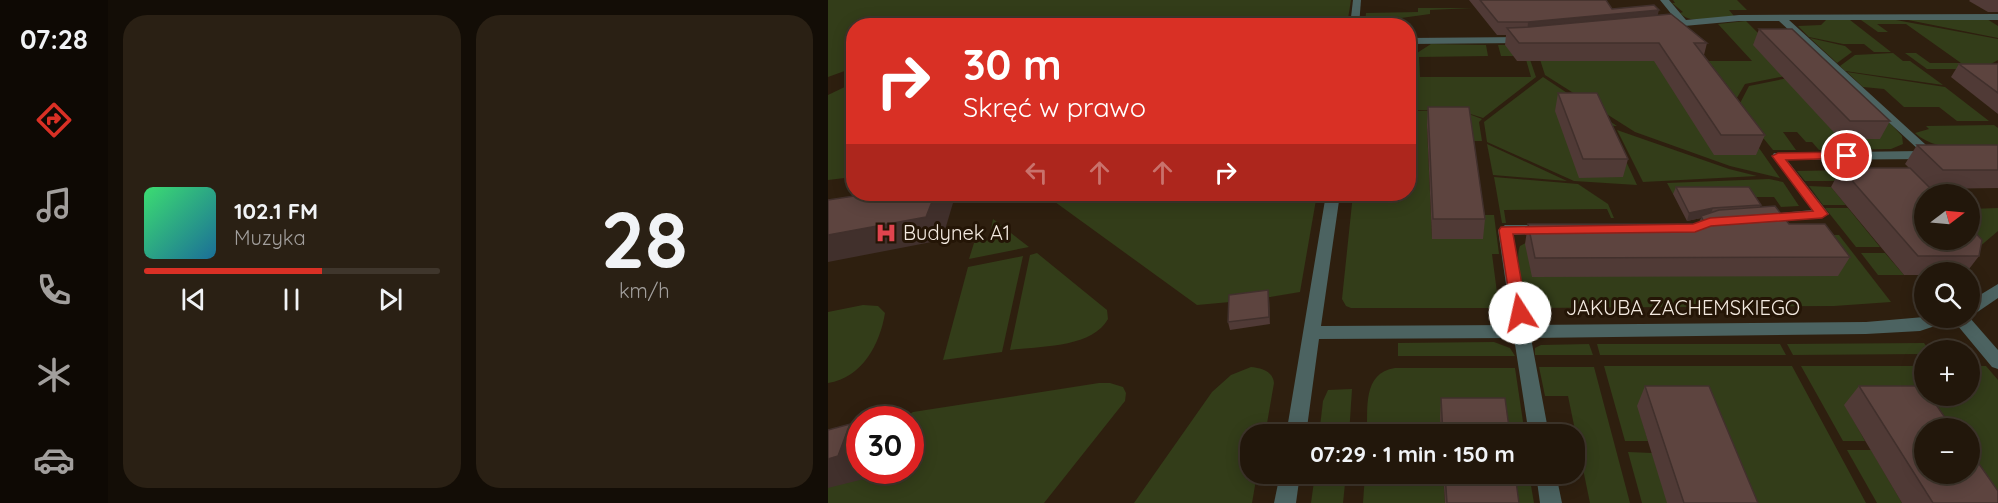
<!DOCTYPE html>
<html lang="pl">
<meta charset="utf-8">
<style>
:root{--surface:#22170b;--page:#2a2014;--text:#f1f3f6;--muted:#a29f9d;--line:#3f362c;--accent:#d93025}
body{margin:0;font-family:Quicksand,sans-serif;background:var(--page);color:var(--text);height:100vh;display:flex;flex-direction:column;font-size:22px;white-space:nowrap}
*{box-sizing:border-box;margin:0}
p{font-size:20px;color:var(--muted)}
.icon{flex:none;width:33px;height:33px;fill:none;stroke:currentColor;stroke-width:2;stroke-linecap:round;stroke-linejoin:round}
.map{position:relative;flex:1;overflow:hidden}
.side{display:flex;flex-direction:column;gap:15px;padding:15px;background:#130d06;width:720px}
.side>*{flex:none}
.banner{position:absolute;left:18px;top:18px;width:570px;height:183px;border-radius:24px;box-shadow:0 3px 15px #0003,0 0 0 2px var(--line);background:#d93025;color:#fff;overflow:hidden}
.needle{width:39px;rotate:74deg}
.tools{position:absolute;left:1086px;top:184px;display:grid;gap:12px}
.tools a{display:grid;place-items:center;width:66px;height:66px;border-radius:50%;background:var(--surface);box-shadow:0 3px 15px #0003,0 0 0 2px var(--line);font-size:30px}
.speed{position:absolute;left:18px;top:406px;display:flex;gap:12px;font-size:30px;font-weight:700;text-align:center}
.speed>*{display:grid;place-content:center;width:78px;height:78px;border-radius:50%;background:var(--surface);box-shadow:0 3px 15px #0003,0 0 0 2px var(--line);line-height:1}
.speed .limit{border:9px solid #d22;background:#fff;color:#111}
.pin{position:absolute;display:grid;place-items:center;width:51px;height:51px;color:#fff;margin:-26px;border:3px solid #fff;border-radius:50%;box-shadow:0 2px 6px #0007}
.me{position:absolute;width:66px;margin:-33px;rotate:350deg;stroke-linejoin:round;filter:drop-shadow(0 0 4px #0008)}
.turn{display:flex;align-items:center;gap:21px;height:126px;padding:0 18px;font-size:27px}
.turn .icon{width:78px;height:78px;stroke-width:2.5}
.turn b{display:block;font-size:42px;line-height:51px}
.lanes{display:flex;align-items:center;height:57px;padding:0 18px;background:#0003;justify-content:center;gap:30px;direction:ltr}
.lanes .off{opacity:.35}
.side .card{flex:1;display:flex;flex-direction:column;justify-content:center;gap:9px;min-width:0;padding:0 21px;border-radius:24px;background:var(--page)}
.side .dial{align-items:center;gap:0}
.dial b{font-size:78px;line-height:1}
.song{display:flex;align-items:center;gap:18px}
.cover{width:72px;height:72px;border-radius:9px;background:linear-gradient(135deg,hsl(140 70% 55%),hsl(200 70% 35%))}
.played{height:6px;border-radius:3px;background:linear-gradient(90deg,var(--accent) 60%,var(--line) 60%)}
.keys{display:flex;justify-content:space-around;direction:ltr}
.side .tiles{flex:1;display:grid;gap:15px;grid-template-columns:repeat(2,1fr)}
.trip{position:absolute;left:412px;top:424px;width:345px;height:60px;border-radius:24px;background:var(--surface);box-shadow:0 3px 15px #0003,0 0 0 2px var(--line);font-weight:700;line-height:60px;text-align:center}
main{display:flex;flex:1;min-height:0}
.tabs{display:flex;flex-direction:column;width:108px;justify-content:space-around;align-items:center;background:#0e0904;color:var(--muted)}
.tabs .icon{width:42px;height:42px}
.tabs .active{color:var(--accent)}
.tabs b{font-size:27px;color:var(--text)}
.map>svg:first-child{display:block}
.green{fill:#333d19}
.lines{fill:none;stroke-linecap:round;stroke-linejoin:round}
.minor{fill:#4c6361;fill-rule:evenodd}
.wall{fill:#503a36}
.shaded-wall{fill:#41302c}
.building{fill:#5d443f;stroke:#41302c;stroke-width:1.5}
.route{fill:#d93025;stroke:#8d1f18;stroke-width:1.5}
.labels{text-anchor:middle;stroke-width:6;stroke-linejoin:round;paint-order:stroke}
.poi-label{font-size:20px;fill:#f4eae0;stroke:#241506;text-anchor:start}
.street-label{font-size:20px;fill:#f4eae0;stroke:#241506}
</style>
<main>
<nav class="tabs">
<b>07:28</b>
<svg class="icon active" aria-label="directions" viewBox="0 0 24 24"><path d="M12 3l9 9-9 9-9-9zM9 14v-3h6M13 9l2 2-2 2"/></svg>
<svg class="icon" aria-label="music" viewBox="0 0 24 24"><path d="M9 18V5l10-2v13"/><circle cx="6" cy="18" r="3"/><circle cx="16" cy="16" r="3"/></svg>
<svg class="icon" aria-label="phone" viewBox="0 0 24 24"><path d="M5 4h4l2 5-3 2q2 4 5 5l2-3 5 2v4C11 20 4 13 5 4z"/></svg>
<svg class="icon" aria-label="climate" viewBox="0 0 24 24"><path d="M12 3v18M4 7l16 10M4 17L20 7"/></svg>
<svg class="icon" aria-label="car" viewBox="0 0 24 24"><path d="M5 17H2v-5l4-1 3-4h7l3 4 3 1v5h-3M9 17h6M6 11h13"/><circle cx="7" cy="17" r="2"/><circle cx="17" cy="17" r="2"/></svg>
</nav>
<section class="side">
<div class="tiles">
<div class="card">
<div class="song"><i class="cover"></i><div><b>102.1 FM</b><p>Muzyka</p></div></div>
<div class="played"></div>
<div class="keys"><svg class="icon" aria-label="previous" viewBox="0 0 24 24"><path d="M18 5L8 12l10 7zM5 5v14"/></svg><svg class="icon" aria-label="pause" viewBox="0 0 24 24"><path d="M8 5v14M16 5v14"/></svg><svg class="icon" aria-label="next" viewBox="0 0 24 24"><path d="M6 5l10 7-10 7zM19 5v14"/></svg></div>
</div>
<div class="card dial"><b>28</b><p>km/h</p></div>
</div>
</section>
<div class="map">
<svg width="1170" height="503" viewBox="0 0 1170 503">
<rect width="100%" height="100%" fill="#2e1f0f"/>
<g class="green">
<path d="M0 0H523L519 25 26 26 25 68 0 77Z"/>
<path d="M845 0H909L919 10H901L906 16C892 17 863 26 852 13L855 12 844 3H847Z"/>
<path d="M590 8H645L602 10V14L537 23 538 13 590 12Z"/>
<path d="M1075 19H1159L1170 26V38Z"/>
<path d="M998 20H1022L1063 52H1046L1036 44H1015L981 37 970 26 993 25Z"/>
<path d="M1033 20H1068L1170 39V60L1154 69H1099L1077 53H1088L1102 63H1133L1078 24H1049L1060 32H1050Z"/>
<path d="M918 21 960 63 1003 67 917 84 903 108 952 178 902 166 807 132 717 75 707 44 724 61H924L890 24Z"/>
<path d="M982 38 1017 46 1024 52 1009 63Z"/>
<path d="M603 44 658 45 660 56 591 57 592 77H703L697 56H673L670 45H697L708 77 655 118 633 111 654 119 651 122 654 141H642L599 126 604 238 652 215H666L671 254H664L671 308H523L518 306 514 299 525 194H580L581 111H630L581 110V58Z"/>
<path d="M1065 53 1075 61H1082L1115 85 1017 71 1012 66 1027 55Z"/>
<path d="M999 70 1036 123H1062L1074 136 1075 144 1063 149 991 150 984 142H978L969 132H955L968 150H945L936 139 929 134 909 109 921 86Z"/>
<path d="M1019 72 1117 87 1161 121H1129L1111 107H1076L1056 89 1035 87Z"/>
<path d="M715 77 789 126 772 125 797 159 809 185 746 181 659 142 656 122Z"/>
<path d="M25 83V177L0 180V95Z"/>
<path d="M1166 125 1170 128V147C1142 147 1109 153 1087 133L1101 129 1098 126Z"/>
<path d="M789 130 901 169 929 176 815 182Z"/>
<path d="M659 144 739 181 665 175Z"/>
<path d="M1076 169 1025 181H977L969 171Z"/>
<path d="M666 177 750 184 780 204 786 218H783L779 209 676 210 678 223H674Z"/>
<path d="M941 179 955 182 971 206 953 207 946 197H919L918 194H845L839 183Z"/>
<path d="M981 186 1003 187 1018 205H995Z"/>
<path d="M216 194H489L472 292 424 300 369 305Z"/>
<path d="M997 208H1020L1052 247H1028Z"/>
<path d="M1170 208V231L1150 248 1142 240V209Z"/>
<path d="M165 219 201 247 141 259 146 243 161 240Z"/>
<path d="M1011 235 1063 302 1006 306 703 308C696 295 686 259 692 246L707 238Z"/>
<path d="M209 253 279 310 280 319C264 348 212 346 182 350L202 255Z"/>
<path d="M1033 253H1057L1076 275H1050Z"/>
<path d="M195 256 174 352 115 360 140 267Z"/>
<path d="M35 305 50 306 57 313C52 344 34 378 0 383V312Z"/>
<path d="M666 342 682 348 687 356H570V343Z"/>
<path d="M1096 343 1102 351H1096V354L965 355 959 344Z"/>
<path d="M761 344 765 355H707V348L713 345Z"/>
<path d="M769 344H952L958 355H772Z"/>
<path d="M776 366H964L1038 503H910L810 406 820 441H797Z"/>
<path d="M973 366H1096V396H1142V366H1158L1170 380V503L1142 474V429H1096L1017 405 1037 441H1015Z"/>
<path d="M423 367C433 368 445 371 446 383L437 435H423V474H429L424 503H306L384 392 403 375Z"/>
<path d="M711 367H766L802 503H762L740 396H717Z"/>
<path d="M567 368H687L697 435H539C540 409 534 373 567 368Z"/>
<path d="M271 383H282L295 387 298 393 297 401 216 503H0V458L32 471H82V420H73L85 412Z"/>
<path d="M524 389 521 435H491L495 401 500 390Z"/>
<path d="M1019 450H1043L1074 503H1049Z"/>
<path d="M800 452 824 453 840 503H814Z"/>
<path d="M487 474H518L515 503H483Z"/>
<path d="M537 474H615L617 503H535Z"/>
<path d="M681 474H701L706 503H685Z"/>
</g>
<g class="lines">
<g class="minor">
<path d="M525 0H533L531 26H522Z"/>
<path d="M832 0H841L858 20 911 15 1170 14V20H961L1109 155 1103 159 959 160 1001 214 994 218 937 222 930 218 932 215 984 210 944 156 946 153 1092 151 951 21H911L834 28 829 25 831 23 849 21Z"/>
<path d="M580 38 697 37 702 40 697 43 580 44Z"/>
<path d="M498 194H512L493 326 684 325 670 230 677 225H719L724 227 726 230 724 233 685 235 701 325 1038 322 1096 317 1142 318 1170 350V369L1164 367 1125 320 1092 331 1038 334 703 338 721 435H701L686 338 491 339 478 435H458Z"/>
<path d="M1170 284V298L1148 313 1142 315V301Z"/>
<path d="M452 474H472L468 503H446Z"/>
<path d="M708 474H728L734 503H712Z"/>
</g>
</g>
<g class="wall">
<path d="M641 0H778L784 9 830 15 879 43 876 55 937 135 928 155H886L826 61H689L677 45 678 35H669Z"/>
<path d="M1142 0H1170V12H1160L1141 1Z"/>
<path d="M931 29 1062 121 1052 139H1012L925 45Z"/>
<path d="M1131 64H1170V114L1123 77Z"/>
<path d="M730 93 800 159 795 177 751 178 727 111Z"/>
<path d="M600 107 657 219 655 239H604L599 125Z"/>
<path d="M1089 145H1170V188L1103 189 1077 164Z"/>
<path d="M1013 168 1151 256 1138 273H1096V275H1076L1003 187Z"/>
<path d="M848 187 933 205 932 207 1022 257 1010 276 704 277 697 244 700 224H870L873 218 859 221 845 194Z"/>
<path d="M441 297 442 324 402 330 400 322Z"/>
<path d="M817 386 930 503H839L809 406Z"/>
<path d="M1031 386 1170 503H1074L1016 405Z"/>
<path d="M613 398 682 435H613L612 418Z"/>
<path d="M615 474H687L691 503H617Z"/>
</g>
<g class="shaded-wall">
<path d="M831 10 828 22 699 35 700 22Z"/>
<path d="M107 194H119L125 203 114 240 0 262V235Z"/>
<path d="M885 208 882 216H873V218L859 221 861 213Z"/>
<path d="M440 290 441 297 442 324 441 317Z"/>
<path d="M22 424 32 433V471H39L36 479 0 488V459Z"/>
</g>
<g class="building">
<path d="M652 0H778L784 9 826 5 831 10 700 22H670Z"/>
<path d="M843 14 879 43H866L937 135H893L831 43H691L679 28 701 27Z"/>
<path d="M931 29H964L1062 121H1022Z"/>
<path d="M1131 64H1170V93Z"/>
<path d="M730 93H769L800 159H755Z"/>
<path d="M600 107H641L657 219H605Z"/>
<path d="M1089 145H1170V170H1115Z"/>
<path d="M1013 168H1082L1109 195H1096V240H1142V227L1154 240 1151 256H1090Z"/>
<path d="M848 187H921L933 205 885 208 861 213Z"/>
<path d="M39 194H107L98 217 0 235V200Z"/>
<path d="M947 206 961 224H997L1022 257 707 258 700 224H877L873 216 891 210Z"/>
<path d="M440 290 441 317 400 322 401 295Z"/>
<path d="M817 386H881L930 503H856Z"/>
<path d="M1031 386H1094L1096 389V396H1102L1125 429H1096V474H1142V451L1170 491V503H1105Z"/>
<path d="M613 398H677L682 435H615Z"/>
<path d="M22 424 10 456 0 459V430Z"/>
<path d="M617 474H687L691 503H619Z"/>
</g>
<path class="route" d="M1019 152 1023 153V158L958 160 1000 214 994 218 883 226 867 232 685 234 699 313 697 317H686L684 313 671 230 673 227 865 224 882 218 985 211 944 156 950 153Z"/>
<defs>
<symbol id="hospital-bare" viewBox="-9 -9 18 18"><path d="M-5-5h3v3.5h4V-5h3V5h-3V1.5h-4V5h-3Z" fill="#e0444e" stroke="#241506" stroke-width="2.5" paint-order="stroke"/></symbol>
</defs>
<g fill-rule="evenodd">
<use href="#hospital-bare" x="43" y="218" width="30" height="30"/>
</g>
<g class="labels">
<g class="poi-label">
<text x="75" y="240">Budynek A1</text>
</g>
<g class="street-label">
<text x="855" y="315">JAKUBA ZACHEMSKIEGO</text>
</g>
</g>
</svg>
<div class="tools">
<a><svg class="needle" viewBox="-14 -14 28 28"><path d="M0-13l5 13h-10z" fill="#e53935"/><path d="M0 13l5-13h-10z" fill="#a29f9d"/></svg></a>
<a><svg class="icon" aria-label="search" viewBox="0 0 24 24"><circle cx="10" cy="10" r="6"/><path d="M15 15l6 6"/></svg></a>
<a>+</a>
<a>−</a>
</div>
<div class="speed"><div class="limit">30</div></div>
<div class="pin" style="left:1019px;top:156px;background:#d93025"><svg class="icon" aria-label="arrive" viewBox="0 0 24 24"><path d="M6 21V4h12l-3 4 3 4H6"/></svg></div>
<svg class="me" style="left:692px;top:313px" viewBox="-20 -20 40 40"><circle r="19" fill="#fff"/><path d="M0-13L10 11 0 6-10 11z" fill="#d93025"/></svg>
<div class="trip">07:29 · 1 min · 150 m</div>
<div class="banner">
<div class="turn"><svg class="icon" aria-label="right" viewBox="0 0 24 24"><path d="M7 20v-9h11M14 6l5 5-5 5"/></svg><div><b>30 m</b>Skręć w prawo</div></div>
<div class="lanes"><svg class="icon off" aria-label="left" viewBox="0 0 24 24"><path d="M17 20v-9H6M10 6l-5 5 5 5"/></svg><svg class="icon off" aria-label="ahead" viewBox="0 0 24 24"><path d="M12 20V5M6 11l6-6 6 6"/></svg><svg class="icon off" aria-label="ahead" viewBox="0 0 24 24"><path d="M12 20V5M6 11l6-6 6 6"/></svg><svg class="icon" aria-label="right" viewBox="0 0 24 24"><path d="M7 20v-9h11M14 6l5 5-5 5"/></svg></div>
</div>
</div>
</main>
